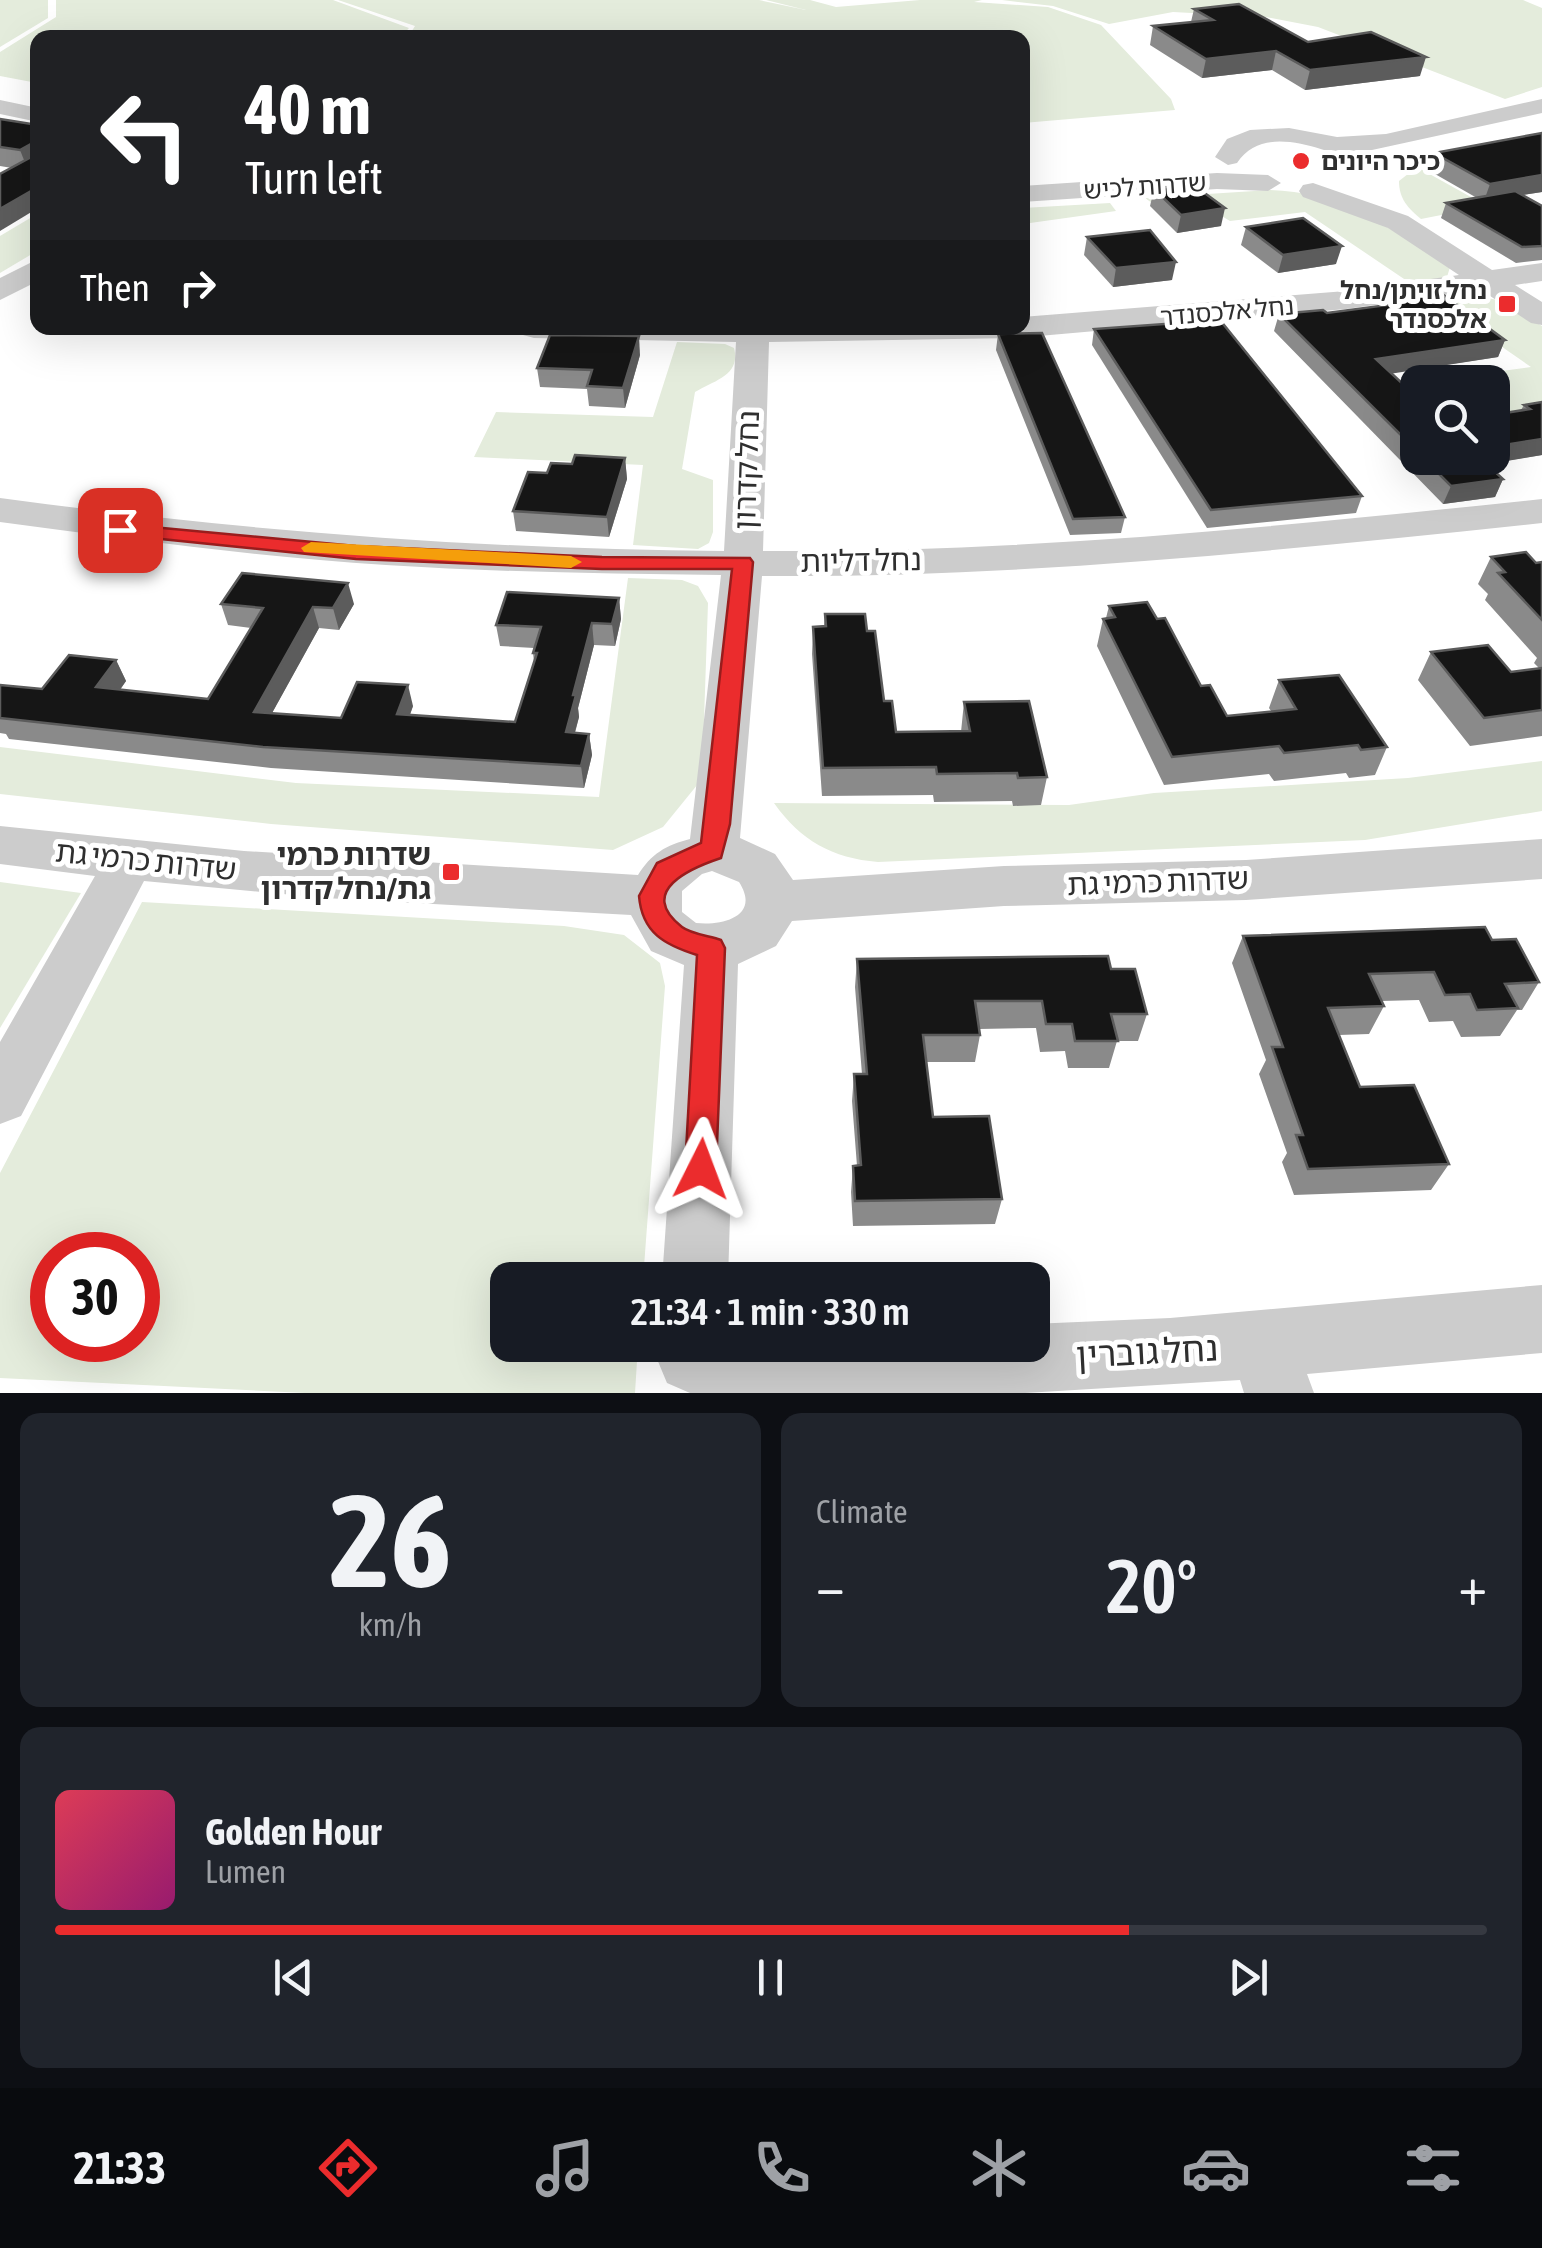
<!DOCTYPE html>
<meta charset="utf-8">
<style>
:root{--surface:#171b24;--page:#20242c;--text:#f1f3f6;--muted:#9ea1a6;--line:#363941;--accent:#eb2c2d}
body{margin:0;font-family:"Asap Condensed","Noto Sans Hebrew",sans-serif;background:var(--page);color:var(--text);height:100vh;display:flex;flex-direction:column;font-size:38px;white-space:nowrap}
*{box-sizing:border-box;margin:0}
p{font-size:32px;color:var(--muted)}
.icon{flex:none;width:55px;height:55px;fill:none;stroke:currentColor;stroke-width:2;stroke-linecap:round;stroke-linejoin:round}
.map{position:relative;height:1393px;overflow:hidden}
.drawer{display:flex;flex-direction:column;gap:20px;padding:20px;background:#0d0f14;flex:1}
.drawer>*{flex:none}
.banner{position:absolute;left:30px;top:30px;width:1000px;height:305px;border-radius:20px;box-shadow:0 10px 40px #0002;background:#202124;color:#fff;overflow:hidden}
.controls{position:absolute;left:1400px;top:365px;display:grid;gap:20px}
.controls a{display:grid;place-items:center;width:110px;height:110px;border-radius:20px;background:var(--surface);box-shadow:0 10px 40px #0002;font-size:50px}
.speed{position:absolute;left:30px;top:1232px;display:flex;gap:20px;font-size:50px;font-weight:700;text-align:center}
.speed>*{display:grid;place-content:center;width:130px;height:130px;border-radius:50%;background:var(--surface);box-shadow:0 10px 40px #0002;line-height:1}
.speed .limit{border:15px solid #d22;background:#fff;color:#111}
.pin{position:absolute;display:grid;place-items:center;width:85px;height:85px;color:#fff;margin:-42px;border-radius:20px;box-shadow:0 5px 15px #0006}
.me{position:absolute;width:110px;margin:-55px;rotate:3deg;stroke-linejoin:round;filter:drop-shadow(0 0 8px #0008)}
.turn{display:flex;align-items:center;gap:35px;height:210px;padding:0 50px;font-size:45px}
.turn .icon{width:130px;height:130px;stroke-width:2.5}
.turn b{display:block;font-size:70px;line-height:85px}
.then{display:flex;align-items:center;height:95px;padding:0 50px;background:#0003;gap:20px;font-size:38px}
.big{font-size:75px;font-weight:600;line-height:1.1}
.drawer .card{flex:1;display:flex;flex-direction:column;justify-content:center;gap:15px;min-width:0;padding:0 35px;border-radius:20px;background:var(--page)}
.drawer .dial{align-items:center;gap:0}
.dial b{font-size:130px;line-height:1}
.song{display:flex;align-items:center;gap:30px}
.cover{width:120px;height:120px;border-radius:15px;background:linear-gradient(135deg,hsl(350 70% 55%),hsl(320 70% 35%))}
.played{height:10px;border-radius:5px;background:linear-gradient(90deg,var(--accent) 75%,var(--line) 75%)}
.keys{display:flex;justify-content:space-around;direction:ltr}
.heat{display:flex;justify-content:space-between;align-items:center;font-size:55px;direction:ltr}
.drawer .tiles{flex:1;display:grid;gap:20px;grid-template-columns:1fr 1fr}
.card:last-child{grid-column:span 2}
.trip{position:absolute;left:490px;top:1262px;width:560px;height:100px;border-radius:20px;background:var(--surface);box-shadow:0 10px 40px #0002;font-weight:600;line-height:100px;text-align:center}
.dock{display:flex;height:160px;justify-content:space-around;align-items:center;background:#090b0e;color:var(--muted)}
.dock .icon{width:70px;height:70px}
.dock .on{color:var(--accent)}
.dock b{font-size:45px;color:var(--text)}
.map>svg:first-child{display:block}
.green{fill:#e4ecdc;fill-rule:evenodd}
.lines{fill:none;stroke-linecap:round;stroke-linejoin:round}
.minor{fill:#ccc;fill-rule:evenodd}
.wall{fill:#8a8a8a}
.shaded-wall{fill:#5c5c5c}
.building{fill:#161616;stroke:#5c5c5c;stroke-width:2.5}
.route{fill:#eb2c2d;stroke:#991d1d;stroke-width:2.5}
.slow{fill:#f59e0b}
.poi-dot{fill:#eb2c2d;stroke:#fff;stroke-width:4}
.labels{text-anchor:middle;stroke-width:10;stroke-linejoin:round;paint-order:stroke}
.far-poi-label{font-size:25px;font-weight:bold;fill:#2f2f2f;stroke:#fff;text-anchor:start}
.far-street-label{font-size:25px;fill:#2f2f2f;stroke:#fff}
.street-label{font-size:30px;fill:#2f2f2f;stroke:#fff}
.poi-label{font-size:30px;font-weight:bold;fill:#2f2f2f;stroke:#fff;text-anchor:end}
.near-street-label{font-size:35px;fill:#2f2f2f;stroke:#fff}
</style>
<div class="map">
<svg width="1542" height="1393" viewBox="0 0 1542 1393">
<rect width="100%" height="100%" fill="#fff"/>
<g class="green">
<path d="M0 0H48V18L0 47Z"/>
<path d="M56 0H333L409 28 400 38H38L37 83 0 76V52L56 17Z"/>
<path d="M338 0H759L806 10 766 0H810L836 7 920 0H982L974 2 1048 7 1101 25 1171 99 1175 110 1023 123 1022 38 408 37 415 26Z"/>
<path d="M1002 0H1523L1542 8V87L1505 99 1318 27 1266 17 1173 12 1109 24 1053 6Z"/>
<path d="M1417 167 1487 206 1421 219C1408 208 1399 199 1399 181Z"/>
<path d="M1270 190C1344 192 1390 229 1450 267L1447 277 1410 283 1305 212 1230 221 1191 198 1152 203 1145 198Z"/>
<path d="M1110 203 1116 211 1023 224V208Z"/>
<path d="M37 214V251L0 273V236Z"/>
<path d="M1469 294 1502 301 1542 326V409L1493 418 1492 382H1419L1531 367 1433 299Z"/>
<path d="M677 342 725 344 734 348C741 375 715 380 695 392L682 469 713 480V532L709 543 698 549 633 545 643 465 474 457 496 412 653 417Z"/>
<path d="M628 578 682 580 698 586 708 603 702 779 663 827 613 850 271 824 0 794V747L296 783 599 797Z"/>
<path d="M1542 761V811L1365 840 878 862C832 858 801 841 774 803L1069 805 1154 793 1408 778Z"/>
<path d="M0 882 81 893 0 1028Z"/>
<path d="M142 902 564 926 624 935 660 963 665 986 643 1280H508V1345H638L635 1393H305L0 1378V1173ZM52 1255H138V1340H52Z"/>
</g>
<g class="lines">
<g class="minor">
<path d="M1542 99V113L1372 150 1375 154 1371 159 1362 162C1324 152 1265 121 1237 163L1228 165 1215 157 1227 139 1250 130 1289 128 1337 137 1386 134Z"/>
<path d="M0 100 38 108V122L0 114Z"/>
<path d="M1217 173 1268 175 1281 183 1268 191 1217 189 1022 202V186Z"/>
<path d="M1313 183 1408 216 1492 270 1542 263V281L1515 285 1542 302V325L1531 323 1481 290 1346 309 1015 338 769 342 763 551C1023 553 1284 526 1542 499V523C1283 550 1022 578 762 576L740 838 775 854 793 880 1004 866 1246 860 1542 839V879L1246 900 1004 906 792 921 776 946 738 964 728 1280H662L684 965 651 951 631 915 325 898 144 881 21 1116 0 1124V1042L95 876 0 864V826L244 851 638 875C651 854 666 845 690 839L721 575C610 574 498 572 386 565 257 557 128 539 0 522V498C245 531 476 549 724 551L736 342 534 338 523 335 518 328H1022V317L1346 291 1459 275 1388 228 1303 197 1299 191 1303 185ZM712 871 739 882C761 916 723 926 696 923L682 912V891L702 874Z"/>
<path d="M38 259V281L0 300V278Z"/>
<path d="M1542 1285V1353L1307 1374 1314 1393H1244L1240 1380 1025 1393H690L667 1383 657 1359 663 1345H1032V1324L1170 1318Z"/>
</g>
</g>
<g class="wall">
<path d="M1194 9 1308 42 1420 76 1305 90 1272 70 1202 78 1150 45 1153 26 1191 22Z"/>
<path d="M0 119 38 125V208L12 168 0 166Z"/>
<path d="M1434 153 1542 192 1522 195 1542 206V260L1516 263 1441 218 1446 203 1477 198 1428 170Z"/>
<path d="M1154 189 1221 226 1177 233 1150 206Z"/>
<path d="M1246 227 1336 264 1278 273 1241 245Z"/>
<path d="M1087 237 1172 280 1113 287 1084 255Z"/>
<path d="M1396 297 1505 340 1498 357 1391 373 1418 398V458H1492L1524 405 1542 402V455L1487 464 1503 479 1495 497 1443 504 1274 331 1279 314 1327 313 1393 304Z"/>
<path d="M1094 329 1362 496 1356 513 1207 528 1092 345Z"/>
<path d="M998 334 1125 517 1121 533 1070 535 996 350Z"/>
<path d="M640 355 625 408 589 406 587 389 540 387 537 368Z"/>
<path d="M625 458 627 479 609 537 516 531 513 511 547 473 572 464Z"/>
<path d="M1491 557 1536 563 1542 562V736L1470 746 1418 680 1431 652 1511 672 1539 668 1534 663 1537 658 1485 600 1488 594 1478 584Z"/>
<path d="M619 598 621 619 615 646 594 645 578 708 579 717 575 733 589 734 592 755 584 788 271 768 9 739 6 734 0 733V685L42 689 116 660 126 681 120 690 208 699 251 628 228 625 221 604H354L339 630 319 628 272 713 341 718 413 706 410 715 515 722 534 662 533 653 534 648 500 646 496 625Z"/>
<path d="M1109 606 1157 619 1201 686 1227 716 1271 711 1269 708 1279 680 1387 747 1375 775 1349 778 1346 773 1274 781 1269 774 1164 785 1097 646 1103 619 1106 618Z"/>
<path d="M825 614 867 631 884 701 896 732H961L964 702 1047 777 1041 805 1013 806 1012 801 934 802 933 795 822 796 812 654 813 627 824 626Z"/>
<path d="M1243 936 1492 940 1539 982 1522 1010H1517L1500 1036 1461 1037 1453 1021 1429 1022 1419 1000 1381 1001 1384 1006 1369 1034 1339 1035 1360 1087 1449 1164 1431 1190 1294 1195 1282 1162 1287 1153 1259 1074 1266 1060 1232 963Z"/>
<path d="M857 959 1111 969 1147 1014 1138 1041H1117L1109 1068H1068L1065 1051 1040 1052 1036 1028 979 1029 980 1035 975 1062H927L933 1117 1002 1199 995 1224 853 1226 851 1192 853 1166H857L852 1101 854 1074H862L855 987Z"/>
</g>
<g class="shaded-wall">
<path d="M1276 51 1272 70 1202 78 1206 59Z"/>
<path d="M1426 57 1420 76 1305 90 1310 70Z"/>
<path d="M38 140V165L28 170 20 150Z"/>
<path d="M1542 175V192L1484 201 1490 184Z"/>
<path d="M38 187V208L0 231V209Z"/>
<path d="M1225 208 1221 226 1177 233 1181 215Z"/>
<path d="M1342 246 1336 264 1278 273 1283 255Z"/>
<path d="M1176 262 1172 280 1113 287 1116 268Z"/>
<path d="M639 336 640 355 625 408 623 388Z"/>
<path d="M1505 340 1498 357 1370 377 1376 359Z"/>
<path d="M1542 439V455L1465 468 1469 458H1492V447Z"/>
<path d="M625 458 627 479 609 537 607 517Z"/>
<path d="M1503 479 1495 497 1443 504 1451 486Z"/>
<path d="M348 583 354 604 339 630 333 608Z"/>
<path d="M619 598 621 619 615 646 612 624Z"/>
<path d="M313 607 319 628 261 733 254 712Z"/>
<path d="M592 623 594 645 578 708 579 717 569 753 566 732 573 695Z"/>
<path d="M116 660 126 681 106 709 96 687Z"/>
<path d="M408 685 413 706 402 735 397 714Z"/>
<path d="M589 734 592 755 584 788 581 766Z"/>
</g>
<g class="building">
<path d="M1239 4 1308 42 1371 32 1426 57 1310 70 1276 51 1206 59 1153 26 1213 20 1194 9Z"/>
<path d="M0 119 38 125V140L20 150 0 147Z"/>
<path d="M1542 133V175L1490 184 1434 153Z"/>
<path d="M35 155H38V187L0 209V174Z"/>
<path d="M1191 183 1225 208 1181 215 1154 189Z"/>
<path d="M1515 191 1542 206V246L1522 247 1446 203Z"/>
<path d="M1303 218 1342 246 1283 255 1246 227Z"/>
<path d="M1150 230 1176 262 1116 268 1087 237Z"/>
<path d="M1438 291 1505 340 1376 359 1418 398V452L1279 314 1323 310 1327 313 1403 303 1396 297Z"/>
<path d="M1220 320 1362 496 1211 510 1094 329Z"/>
<path d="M1042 333 1125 517 1073 519 998 334Z"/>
<path d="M550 335 639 336 623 388 587 386 592 370 537 368Z"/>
<path d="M1542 402V439L1492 447V415L1530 409 1524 405Z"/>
<path d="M575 455 625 458 607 517 513 511 528 472 547 473 551 463 572 464Z"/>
<path d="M1423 458H1480L1503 479 1451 486Z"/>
<path d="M1526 552 1536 563 1542 562V620L1498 573 1505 572 1491 557Z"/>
<path d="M242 573 348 583 333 608 313 607 254 712 341 718 357 682 408 685 397 714 515 722 537 653H533L541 627 496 625 507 592 619 598 612 624 592 623 573 695H576L566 732 589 734 581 766 263 747 0 718V685L42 689 69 655 116 660 96 687 208 699 263 608 221 604Z"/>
<path d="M1147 602 1157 619 1165 618 1201 686 1210 685 1227 716 1296 709 1279 680 1339 675 1387 747 1361 750 1358 745 1284 753 1279 746 1172 757 1103 619 1115 617 1109 606Z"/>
<path d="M825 614H865L867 631H875L884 701H892L896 732 970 731 964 702 1029 701 1047 777 1018 778 1017 773 937 774 936 767 823 768 813 627 826 626Z"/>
<path d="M1488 645 1511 672 1542 668V710L1484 718 1431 652Z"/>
<path d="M1485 927 1492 940 1516 939 1539 982 1505 984 1518 1008 1477 1010 1470 994 1445 995 1434 972 1369 974 1384 1006 1328 1008 1360 1087 1414 1085 1449 1164 1308 1169 1296 1135H1303L1272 1047H1283L1243 936Z"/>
<path d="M1108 956 1111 969H1135L1147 1014H1111L1118 1041H1075L1072 1024H1046L1042 1001H975L980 1035H923L933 1117 989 1116 1002 1199 855 1201 853 1166 861 1165 854 1074H867L857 959Z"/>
</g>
<path class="route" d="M120 524 356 546 602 557 750 558 753 562 730 824 721 858C691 868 636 891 682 927 691 934 710 936 721 940L725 948 716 1169 712 1180 701 1184 690 1180 685 1169 697 955C665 945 642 933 639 896L657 863 701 843 732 569H602L356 559 113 534V525Z"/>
<path class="slow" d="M311 542 571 556 582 562 571 568 304 552 301 548Z"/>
<g class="poi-dot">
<circle cx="1301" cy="161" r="10"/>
<rect x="1497" y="294" width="20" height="20" rx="5"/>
<rect x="441" y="862" width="20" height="20" rx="5"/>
</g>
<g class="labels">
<g class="far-poi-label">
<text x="1321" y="170">כיכר היונים</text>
<text x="1487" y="299" text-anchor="end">נחל זויתן/נחל<tspan x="1487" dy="29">אלכסנדר</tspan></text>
</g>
<g class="far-street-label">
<text transform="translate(1145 186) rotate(-4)" y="9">שדרות לכיש</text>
<text transform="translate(1227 311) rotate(-5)" y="9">נחל אלכסנדר</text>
</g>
<g class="street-label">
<text transform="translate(747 470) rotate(-88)" y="10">נחל קדרון</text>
<text transform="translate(861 561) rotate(-1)" y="10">נחל דליות</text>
<text transform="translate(146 861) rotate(6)" y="10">שדרות כרמי גת</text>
<text transform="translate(1158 882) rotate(-2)" y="10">שדרות כרמי גת</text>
</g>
<g class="poi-label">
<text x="431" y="865">שדרות כרמי<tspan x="431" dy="34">גת/נחל קדרון</tspan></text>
</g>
<g class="near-street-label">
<text transform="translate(1147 1352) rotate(-3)" y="12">נחל גוברין</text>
</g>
</g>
</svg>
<div class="controls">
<a><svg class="icon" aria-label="search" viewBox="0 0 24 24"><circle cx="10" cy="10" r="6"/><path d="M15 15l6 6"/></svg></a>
</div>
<div class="speed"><div class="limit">30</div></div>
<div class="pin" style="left:120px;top:530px;background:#d93025"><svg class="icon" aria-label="arrive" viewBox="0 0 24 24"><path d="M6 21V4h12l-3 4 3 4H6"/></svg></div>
<svg class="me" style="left:701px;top:1169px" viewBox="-20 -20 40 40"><path d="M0-17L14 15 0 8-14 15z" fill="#eb2c2d" stroke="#fff" stroke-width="4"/></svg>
<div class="trip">21:34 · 1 min · 330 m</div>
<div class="banner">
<div class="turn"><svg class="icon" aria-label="left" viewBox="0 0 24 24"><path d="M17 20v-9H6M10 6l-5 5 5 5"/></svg><div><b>40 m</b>Turn left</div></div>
<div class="then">Then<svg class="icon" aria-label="right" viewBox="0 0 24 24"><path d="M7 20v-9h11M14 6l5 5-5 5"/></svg></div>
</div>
</div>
<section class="drawer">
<div class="tiles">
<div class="card dial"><b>26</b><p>km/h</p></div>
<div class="card"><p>Climate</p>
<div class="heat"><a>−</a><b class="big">20°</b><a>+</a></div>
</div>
<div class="card">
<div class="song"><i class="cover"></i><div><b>Golden Hour</b><p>Lumen</p></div></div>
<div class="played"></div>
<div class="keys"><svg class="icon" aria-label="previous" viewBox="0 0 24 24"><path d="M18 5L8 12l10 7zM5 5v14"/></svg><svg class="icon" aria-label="pause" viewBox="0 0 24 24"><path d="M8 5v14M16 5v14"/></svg><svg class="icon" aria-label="next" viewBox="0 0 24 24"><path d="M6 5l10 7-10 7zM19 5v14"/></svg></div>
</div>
</div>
</section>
<nav class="dock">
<b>21:33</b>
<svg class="icon on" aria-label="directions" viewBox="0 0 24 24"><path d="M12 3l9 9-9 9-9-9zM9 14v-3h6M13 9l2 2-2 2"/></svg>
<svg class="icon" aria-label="music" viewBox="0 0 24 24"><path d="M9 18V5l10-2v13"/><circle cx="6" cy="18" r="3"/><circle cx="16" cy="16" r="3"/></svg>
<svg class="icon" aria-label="phone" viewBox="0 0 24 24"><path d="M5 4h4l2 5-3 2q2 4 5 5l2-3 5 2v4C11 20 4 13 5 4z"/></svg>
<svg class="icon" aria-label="climate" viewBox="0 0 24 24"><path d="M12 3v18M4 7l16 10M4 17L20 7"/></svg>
<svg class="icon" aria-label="car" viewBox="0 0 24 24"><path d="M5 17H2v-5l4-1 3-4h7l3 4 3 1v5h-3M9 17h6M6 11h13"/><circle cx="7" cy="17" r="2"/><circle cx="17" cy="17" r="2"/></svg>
<svg class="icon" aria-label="filters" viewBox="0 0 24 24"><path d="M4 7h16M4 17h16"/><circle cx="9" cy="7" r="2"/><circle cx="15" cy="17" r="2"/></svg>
</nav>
